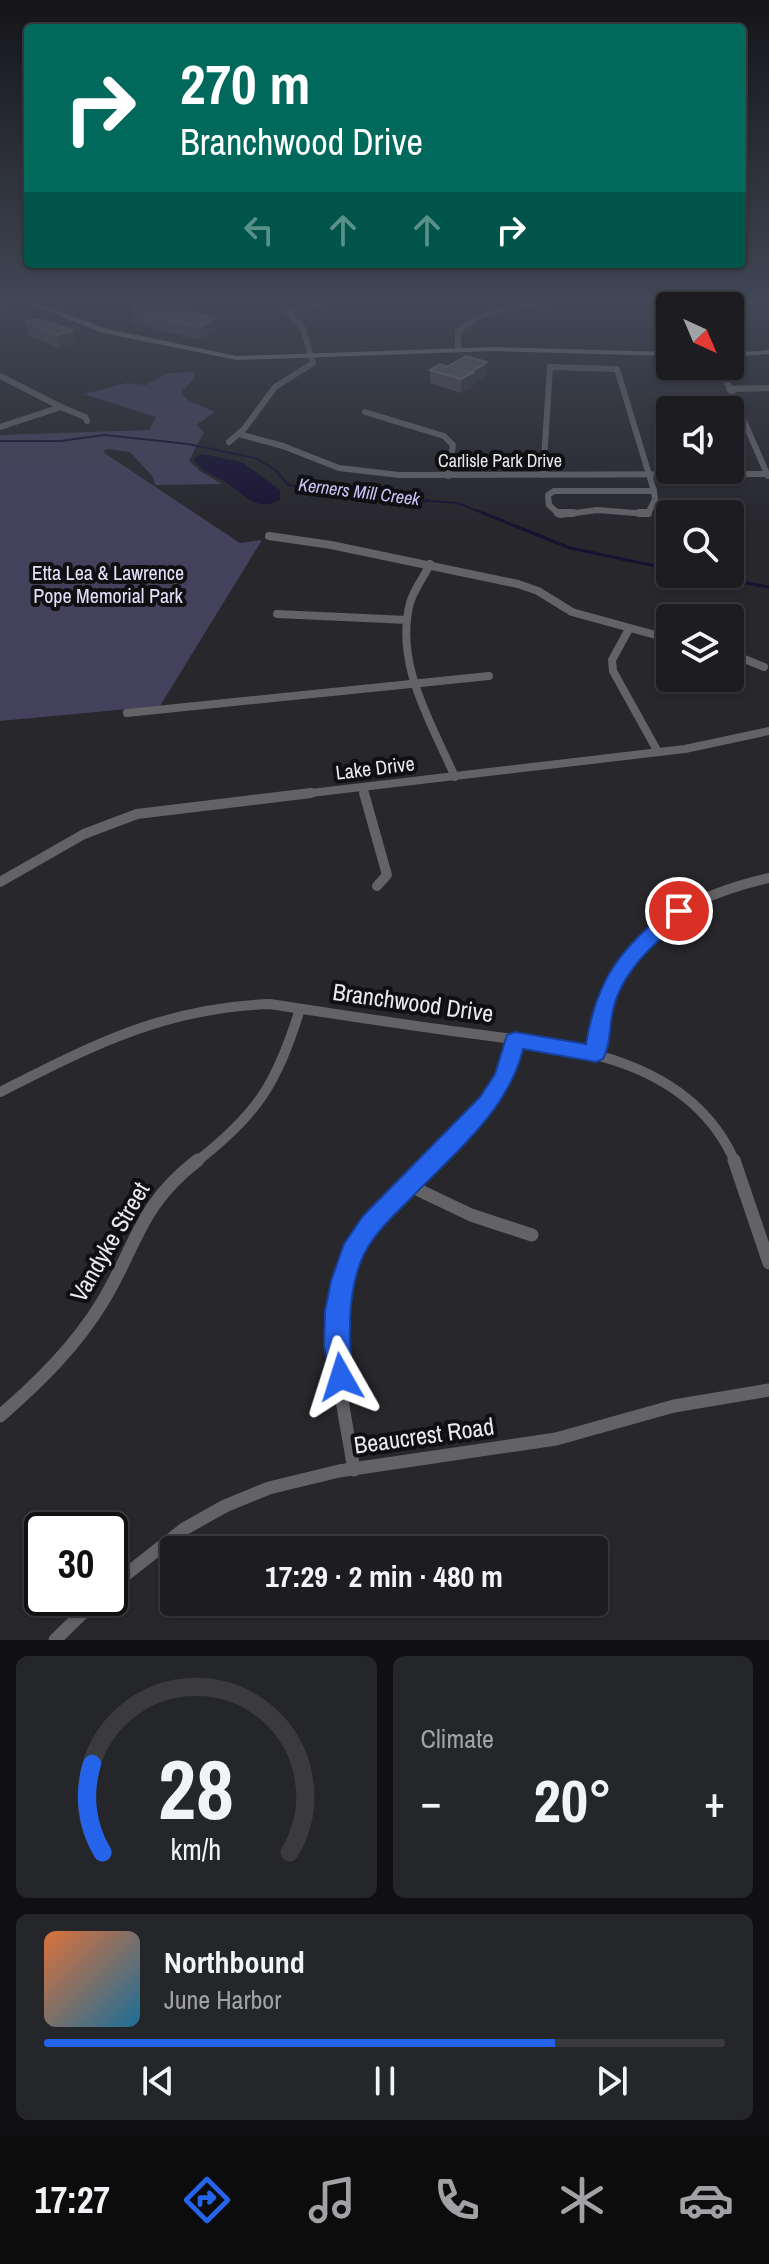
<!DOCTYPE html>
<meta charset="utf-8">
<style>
:root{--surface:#1d1d21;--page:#25262a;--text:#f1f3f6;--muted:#a0a2a5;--line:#3b3b3f;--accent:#2563eb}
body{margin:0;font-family:"Archivo Narrow",sans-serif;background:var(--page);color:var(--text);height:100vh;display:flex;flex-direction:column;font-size:30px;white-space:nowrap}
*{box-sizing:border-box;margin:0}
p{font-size:26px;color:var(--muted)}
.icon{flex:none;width:44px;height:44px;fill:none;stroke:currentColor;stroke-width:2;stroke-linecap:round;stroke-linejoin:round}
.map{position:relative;height:1640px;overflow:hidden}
.details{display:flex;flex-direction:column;gap:16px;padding:16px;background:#101012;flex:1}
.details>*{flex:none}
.banner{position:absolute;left:24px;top:24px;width:722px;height:244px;border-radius:8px;box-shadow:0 2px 6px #0004,0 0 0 2px var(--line);background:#00695c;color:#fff;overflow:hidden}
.needle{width:52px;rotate:136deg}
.fabs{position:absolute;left:656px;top:292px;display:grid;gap:16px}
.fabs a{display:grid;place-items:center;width:88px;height:88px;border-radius:8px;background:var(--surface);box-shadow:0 2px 6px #0004,0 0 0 2px var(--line);font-size:40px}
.speed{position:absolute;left:24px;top:1512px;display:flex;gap:16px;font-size:40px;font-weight:700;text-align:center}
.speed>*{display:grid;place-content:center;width:104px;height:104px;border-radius:50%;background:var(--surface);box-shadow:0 2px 6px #0004,0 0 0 2px var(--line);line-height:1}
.speed .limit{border:4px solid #111;border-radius:12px;background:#fff;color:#111}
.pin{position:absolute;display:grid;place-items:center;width:68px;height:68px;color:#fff;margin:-34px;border:4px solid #fff;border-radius:50%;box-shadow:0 2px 8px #0007}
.me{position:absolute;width:88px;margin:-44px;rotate:354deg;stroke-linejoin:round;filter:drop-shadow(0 0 6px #0008)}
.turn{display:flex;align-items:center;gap:28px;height:168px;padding:0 24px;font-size:36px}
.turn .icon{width:104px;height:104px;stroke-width:2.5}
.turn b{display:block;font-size:56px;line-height:68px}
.lanes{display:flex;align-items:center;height:76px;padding:0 24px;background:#0003;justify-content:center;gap:40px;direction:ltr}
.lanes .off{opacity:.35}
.big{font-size:60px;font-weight:700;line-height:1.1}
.details .card{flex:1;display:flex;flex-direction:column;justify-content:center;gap:12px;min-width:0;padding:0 28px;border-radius:12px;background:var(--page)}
.details .dial{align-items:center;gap:0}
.dial svg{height:208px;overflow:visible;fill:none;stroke:var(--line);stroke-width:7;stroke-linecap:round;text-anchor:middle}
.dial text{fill:var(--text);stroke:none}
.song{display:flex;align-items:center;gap:24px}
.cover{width:96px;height:96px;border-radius:12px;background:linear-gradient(135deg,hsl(20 70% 55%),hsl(200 70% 35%))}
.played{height:8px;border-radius:4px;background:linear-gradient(90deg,var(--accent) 75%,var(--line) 75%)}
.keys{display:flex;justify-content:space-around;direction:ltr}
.heat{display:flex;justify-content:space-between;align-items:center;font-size:44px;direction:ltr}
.details .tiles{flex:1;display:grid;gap:16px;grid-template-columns:1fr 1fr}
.card:last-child{grid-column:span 2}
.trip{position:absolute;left:160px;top:1536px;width:448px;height:80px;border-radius:8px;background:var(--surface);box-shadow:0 2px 6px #0004,0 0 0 2px var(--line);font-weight:700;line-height:80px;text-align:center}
.tab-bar{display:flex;height:128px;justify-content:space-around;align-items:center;background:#0c0c0d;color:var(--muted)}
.tab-bar .icon{width:56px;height:56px}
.tab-bar .current{color:var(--accent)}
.tab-bar b{font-size:36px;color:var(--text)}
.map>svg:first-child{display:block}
.green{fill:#44415c}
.water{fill:#181132}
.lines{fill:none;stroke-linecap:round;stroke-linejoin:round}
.stream-far1{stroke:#181132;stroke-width:2}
.stream{stroke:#181132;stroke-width:3}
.street-far3{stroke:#636366;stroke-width:6}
.street-far2{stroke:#636366;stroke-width:8}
.street-far1{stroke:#636366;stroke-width:10}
.street{stroke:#636366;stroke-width:13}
.secondary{fill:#858489;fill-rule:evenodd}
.wall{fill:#4d4c52}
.shaded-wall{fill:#37363c}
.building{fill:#5e5d62;stroke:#747378;stroke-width:2}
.route{fill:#2563eb;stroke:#184099;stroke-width:2}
.labels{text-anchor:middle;stroke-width:8;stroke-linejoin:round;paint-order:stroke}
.far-street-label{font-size:18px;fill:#eae9ed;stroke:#101012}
.far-water-label{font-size:18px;font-style:italic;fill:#cac3f9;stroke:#101012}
.park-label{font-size:20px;fill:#e3e1fc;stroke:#101012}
.street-label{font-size:20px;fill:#eae9ed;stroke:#101012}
.near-street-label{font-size:24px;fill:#eae9ed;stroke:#101012}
</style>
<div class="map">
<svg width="769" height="1640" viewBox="0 0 769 1640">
<rect width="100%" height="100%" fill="#27272c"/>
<path class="green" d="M194 372V378L181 393 188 400 215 412 196 425 204 432 189 461 200 471 222 484 155 485 153 477 130 452 106 449 103 452 240 543 262 540 160 706 0 721V435L149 430 156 417 84 394 127 383 146 385 168 373Z"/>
<path class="water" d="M203 454 242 462 280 490V500C254 513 244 493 224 481 211 474 201 471 193 459Z"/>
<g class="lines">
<g class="stream-far1">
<path d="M0 441H60L105 435 188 444 255 458 274 469 289 485 316 492 457 503 488 515"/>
<path d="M410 508 429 500"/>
</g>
<g class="stream">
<path d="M483 513 570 548 670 569"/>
<path d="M694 574 769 587"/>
</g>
<g class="street-far3">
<path d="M765 300 769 302"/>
<path d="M288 311 335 300"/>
<path d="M458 349V332C482 306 531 306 564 300"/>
<path d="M720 366 768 476"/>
<path d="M0 376 61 407"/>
<path d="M729 389 769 388"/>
<path d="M365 412 444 436 453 445 448 476"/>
<path d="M0 427 61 407 85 417 87 421"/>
<path d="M239 434 283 446 339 468 399 475 767 474"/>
<path d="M229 442 244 429 275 387 313 363 303 328 276 300"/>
<path d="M543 475 550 367 617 369 654 491"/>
<path d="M554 491H654L655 499 648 514 597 510 560 515 549 505 548 495Z"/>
</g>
<g class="street-far2">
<path d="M558 513H573"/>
<path d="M639 513H648"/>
<path d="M269 536 331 545 518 584 538 591 572 612 670 639"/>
<path d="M430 564C424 577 414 589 410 603 394 664 432 724 455 777"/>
<path d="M277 614 407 620"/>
<path d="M629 629 612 660 613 671 658 752"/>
<path d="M730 653 764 667"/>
<path d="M127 713 489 676"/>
<path d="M363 788 365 795"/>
<path d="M294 795 685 749 769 731"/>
</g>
<g class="street-far1">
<path d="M364 793 387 875 377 886"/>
<path d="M0 882 84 834 137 814 311 793"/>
<path d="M596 1054C612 946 666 901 769 878"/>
<path d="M0 1092C93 1045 163 1008 270 1004 328 1013 387 1022 445 1030 550 1045 686 1049 735 1162"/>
<path d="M196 1162C258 1114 277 1083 300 1009"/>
<path d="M428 1162C472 1119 500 1103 515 1040"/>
</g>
<g class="street">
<path d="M734 1160 769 1263"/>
<path d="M406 1184 471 1215 532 1235"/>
<path d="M0 1416C39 1382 76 1346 103 1301 138 1243 139 1205 198 1160"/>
<path d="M354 1470C343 1400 319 1314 355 1248 373 1214 403 1186 430 1160"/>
<path d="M110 1587 184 1529 225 1506 269 1488 339 1471 556 1439 674 1406 769 1390"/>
<path d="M55 1640 98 1598"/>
</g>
<g class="secondary">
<path d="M18 300H28L108 329 237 356 494 347 670 352V356L494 351 237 360 103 333Z"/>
<path d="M769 350V354L730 357V353Z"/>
</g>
</g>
<g class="wall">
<path d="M131 300H180V302L193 304 194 313 216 331 200 340 133 323 132 311 135 305Z"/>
<path d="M26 322 73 330 75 342 59 348 28 335Z"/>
<path d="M430 370 487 375 473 383V386L461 393 430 383Z"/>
</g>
<g class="shaded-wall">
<path d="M140 300H180L181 305 141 312Z"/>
<path d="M10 304 12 317 0 321V308Z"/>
<path d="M193 304 194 317 182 310Z"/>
<path d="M215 318 216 331 200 340V327Z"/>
<path d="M73 330 75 342 59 348 58 335Z"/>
<path d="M487 362V375L473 383V386L461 393V379L471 372Z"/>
</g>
<g class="building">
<path d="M0 301 10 304 0 308Z"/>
<path d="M176 301 193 304 182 310 215 318 200 327 132 311 133 305 160 310Z"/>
<path d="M37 319 73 330 58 335 26 322Z"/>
<path d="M466 356 487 362 471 372H474L461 379 430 370 440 364 447 367Z"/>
</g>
<linearGradient id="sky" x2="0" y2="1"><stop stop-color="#151518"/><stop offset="0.57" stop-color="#414756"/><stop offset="1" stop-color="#414756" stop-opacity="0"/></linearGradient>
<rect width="769" height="530" fill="url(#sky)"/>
<path class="route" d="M679 905 686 906 689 911 686 916C657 941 622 970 613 1010 609 1026 611 1045 603 1059L596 1062 523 1049C508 1112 450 1157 407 1202 391 1218 374 1234 364 1254 351 1281 349 1315 350 1344 350 1358 357 1372 350 1385L341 1389 332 1385 324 1346 325 1311 331 1281 344 1244 363 1216 480 1097 495 1074 507 1035 515 1032 586 1044C597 976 621 950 672 906Z"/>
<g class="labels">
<g class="far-street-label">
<text x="500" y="467">Carlisle Park Drive</text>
</g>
<g class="far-water-label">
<text transform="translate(359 492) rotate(7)" y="6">Kerners Mill Creek</text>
</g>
<g class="park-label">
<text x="108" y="580">Etta Lea &amp; Lawrence<tspan x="108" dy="23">Pope Memorial Park</tspan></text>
</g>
<g class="street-label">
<text transform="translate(375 768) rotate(-7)" y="7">Lake Drive</text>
</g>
<g class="near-street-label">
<text transform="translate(413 1003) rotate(8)" y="8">Branchwood Drive</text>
<text transform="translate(110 1242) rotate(-60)" y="8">Vandyke Street</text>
<text transform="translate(424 1436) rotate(-8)" y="8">Beaucrest Road</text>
</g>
</g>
</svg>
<div class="fabs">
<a><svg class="needle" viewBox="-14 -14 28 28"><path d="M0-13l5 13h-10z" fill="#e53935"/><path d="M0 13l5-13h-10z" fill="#a0a2a5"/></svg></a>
<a><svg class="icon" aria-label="sound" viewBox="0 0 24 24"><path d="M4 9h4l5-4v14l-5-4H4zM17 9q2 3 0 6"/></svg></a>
<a><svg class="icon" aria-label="search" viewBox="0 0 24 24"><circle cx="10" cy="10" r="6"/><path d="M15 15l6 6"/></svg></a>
<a><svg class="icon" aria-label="layers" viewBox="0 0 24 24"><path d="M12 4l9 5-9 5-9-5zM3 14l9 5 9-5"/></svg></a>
</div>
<div class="speed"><div class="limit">30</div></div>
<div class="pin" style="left:679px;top:911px;background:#d93025"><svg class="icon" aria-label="arrive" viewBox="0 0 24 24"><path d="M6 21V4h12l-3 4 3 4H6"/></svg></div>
<svg class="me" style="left:341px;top:1377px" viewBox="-20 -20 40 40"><path d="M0-17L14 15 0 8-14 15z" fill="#2563eb" stroke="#fff" stroke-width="4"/></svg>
<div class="trip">17:29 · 2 min · 480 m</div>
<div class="banner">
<div class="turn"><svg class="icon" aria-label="right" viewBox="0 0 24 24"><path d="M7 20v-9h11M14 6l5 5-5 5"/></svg><div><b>270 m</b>Branchwood Drive</div></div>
<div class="lanes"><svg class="icon off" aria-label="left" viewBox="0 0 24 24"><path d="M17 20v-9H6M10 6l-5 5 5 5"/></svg><svg class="icon off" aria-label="ahead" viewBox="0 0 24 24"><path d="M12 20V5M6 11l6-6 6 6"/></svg><svg class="icon off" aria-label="ahead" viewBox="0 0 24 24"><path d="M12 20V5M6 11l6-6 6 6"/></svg><svg class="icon" aria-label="right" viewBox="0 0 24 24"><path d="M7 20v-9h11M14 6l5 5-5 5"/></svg></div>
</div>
</div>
<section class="details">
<div class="tiles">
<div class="card dial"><svg viewBox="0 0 100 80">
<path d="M14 69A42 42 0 1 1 86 69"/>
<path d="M14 69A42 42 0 0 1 10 35" stroke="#2563eb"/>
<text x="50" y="56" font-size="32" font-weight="700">28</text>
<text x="50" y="72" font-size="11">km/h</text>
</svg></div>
<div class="card"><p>Climate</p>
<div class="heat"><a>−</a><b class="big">20°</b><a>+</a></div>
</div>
<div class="card">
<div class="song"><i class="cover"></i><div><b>Northbound</b><p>June Harbor</p></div></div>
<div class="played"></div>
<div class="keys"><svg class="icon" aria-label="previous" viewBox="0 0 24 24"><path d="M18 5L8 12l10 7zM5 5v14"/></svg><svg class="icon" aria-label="pause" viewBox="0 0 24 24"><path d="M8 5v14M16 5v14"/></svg><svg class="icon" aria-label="next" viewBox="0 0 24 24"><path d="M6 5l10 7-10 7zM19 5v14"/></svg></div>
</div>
</div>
</section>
<nav class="tab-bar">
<b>17:27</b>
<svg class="icon current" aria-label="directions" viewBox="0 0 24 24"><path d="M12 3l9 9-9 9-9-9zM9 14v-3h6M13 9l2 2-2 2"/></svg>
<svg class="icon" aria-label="music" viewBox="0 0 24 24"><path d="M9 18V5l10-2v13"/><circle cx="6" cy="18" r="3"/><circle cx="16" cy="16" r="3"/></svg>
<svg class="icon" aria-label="phone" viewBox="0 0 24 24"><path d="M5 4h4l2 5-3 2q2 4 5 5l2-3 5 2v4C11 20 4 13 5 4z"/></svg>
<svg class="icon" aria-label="climate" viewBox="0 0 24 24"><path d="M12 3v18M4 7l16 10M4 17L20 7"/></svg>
<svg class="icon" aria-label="car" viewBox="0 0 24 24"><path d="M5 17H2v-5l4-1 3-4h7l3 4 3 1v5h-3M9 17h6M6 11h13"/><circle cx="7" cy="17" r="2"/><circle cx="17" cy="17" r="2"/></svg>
</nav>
